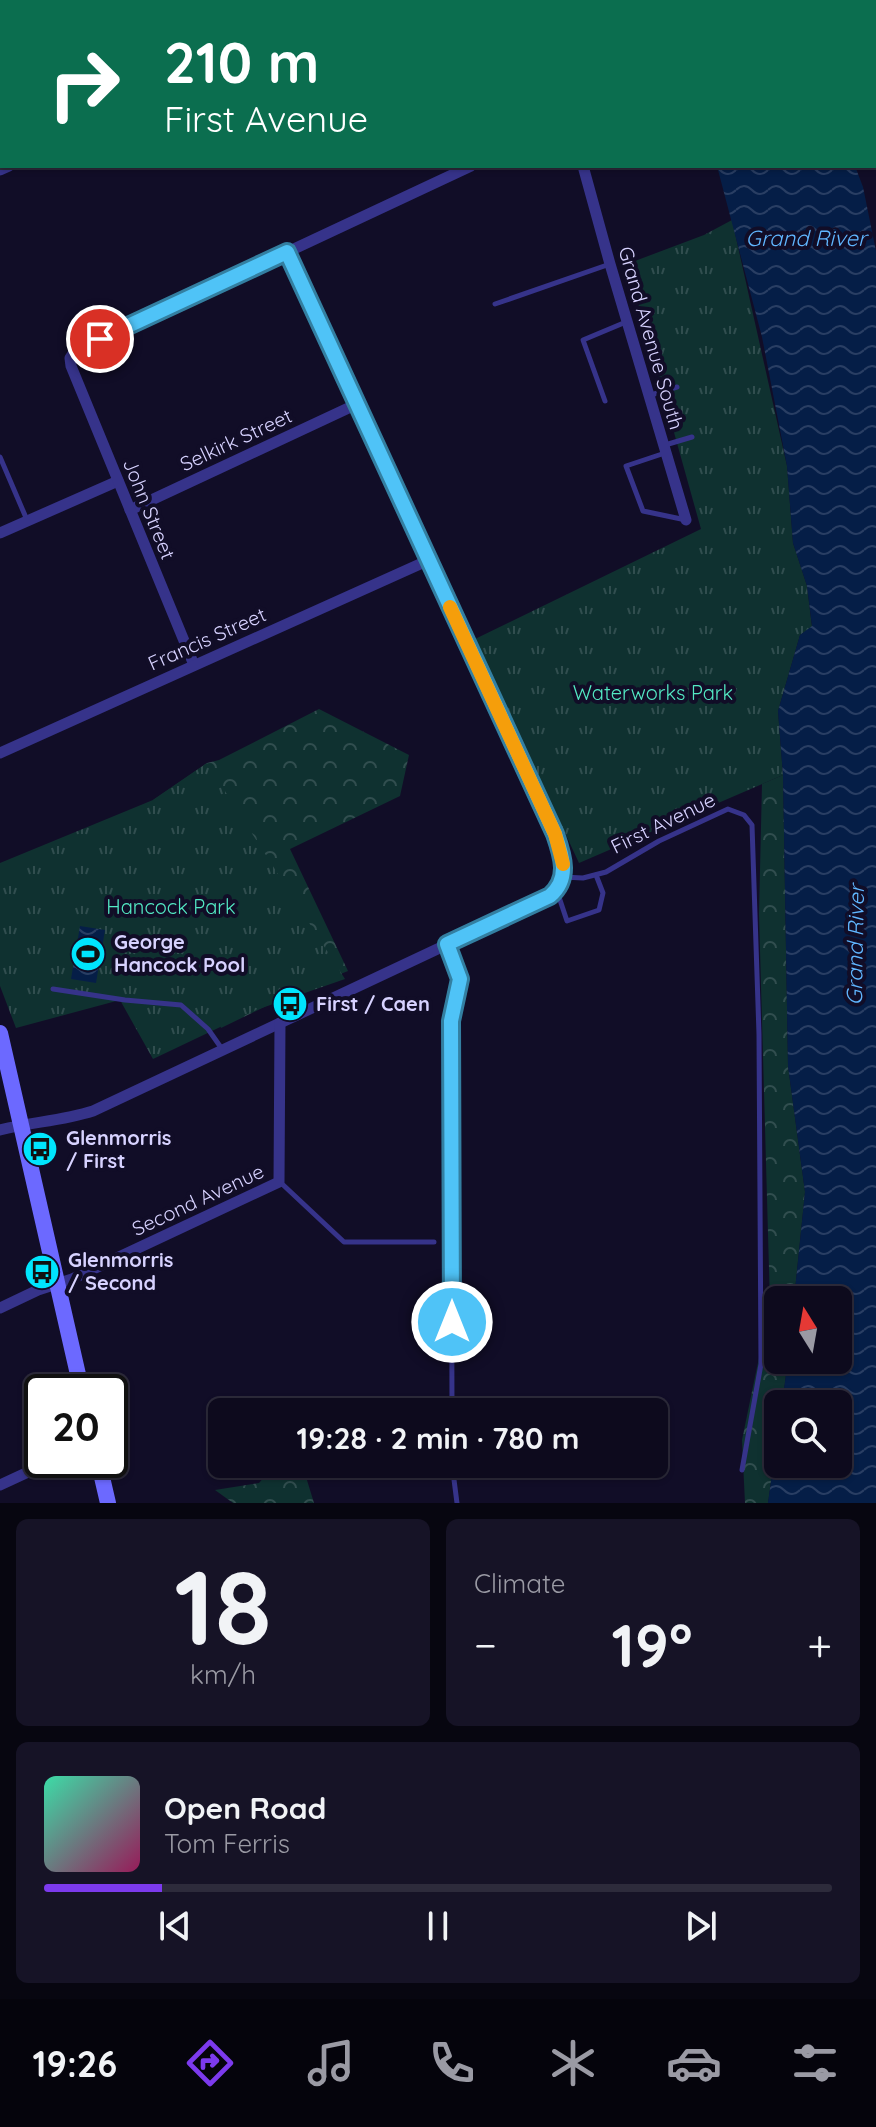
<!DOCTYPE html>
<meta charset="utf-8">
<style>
:root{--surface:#0d0a1d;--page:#161326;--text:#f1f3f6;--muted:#9a9aa4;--line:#2d2b3b;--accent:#7c3aed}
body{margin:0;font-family:Quicksand,sans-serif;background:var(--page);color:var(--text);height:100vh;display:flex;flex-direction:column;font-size:30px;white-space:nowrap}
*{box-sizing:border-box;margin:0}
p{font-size:26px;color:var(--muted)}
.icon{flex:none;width:44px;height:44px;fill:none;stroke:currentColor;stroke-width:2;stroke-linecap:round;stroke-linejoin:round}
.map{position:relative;height:1503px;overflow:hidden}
.panel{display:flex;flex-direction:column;gap:16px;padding:16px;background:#070610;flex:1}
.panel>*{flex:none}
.guide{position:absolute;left:0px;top:0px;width:876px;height:168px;box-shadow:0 2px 6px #0004,0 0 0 2px var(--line);background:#0b6e4f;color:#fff;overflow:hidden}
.needle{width:52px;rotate:349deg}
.fabs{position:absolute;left:764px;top:1286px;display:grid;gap:16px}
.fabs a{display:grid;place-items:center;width:88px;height:88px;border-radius:12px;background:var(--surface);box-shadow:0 2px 6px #0004,0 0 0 2px var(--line);font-size:40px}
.speed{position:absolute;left:24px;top:1374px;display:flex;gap:16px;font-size:40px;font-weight:700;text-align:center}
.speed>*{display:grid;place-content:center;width:104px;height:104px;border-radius:50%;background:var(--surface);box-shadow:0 2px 6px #0004,0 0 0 2px var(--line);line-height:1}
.speed .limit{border:4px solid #111;border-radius:12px;background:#fff;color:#111}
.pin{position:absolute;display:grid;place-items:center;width:68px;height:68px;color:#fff;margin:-34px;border:4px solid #fff;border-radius:50%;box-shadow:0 2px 8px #0007}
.me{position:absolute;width:88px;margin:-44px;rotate:0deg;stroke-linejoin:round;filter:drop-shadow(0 0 6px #0008)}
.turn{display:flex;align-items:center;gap:28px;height:168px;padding:0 32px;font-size:36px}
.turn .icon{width:104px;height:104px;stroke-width:2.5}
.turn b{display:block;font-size:56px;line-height:68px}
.big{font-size:60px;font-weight:800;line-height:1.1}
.panel .tile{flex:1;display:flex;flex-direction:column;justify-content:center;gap:12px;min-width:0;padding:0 28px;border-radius:12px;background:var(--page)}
.panel .dial{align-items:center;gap:0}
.dial b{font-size:104px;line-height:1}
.song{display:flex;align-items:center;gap:24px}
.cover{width:96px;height:96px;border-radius:12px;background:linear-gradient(135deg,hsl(160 70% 55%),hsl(330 70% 35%))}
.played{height:8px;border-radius:4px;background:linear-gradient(90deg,var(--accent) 15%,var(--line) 15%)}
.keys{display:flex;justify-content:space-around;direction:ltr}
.heat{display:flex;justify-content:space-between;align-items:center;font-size:44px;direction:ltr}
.panel .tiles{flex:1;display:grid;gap:16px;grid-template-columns:1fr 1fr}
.tile:last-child{grid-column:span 2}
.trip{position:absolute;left:208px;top:1398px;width:460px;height:80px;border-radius:12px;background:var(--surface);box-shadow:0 2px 6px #0004,0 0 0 2px var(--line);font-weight:800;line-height:80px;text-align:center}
.dock{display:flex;height:128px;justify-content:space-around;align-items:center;background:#05040c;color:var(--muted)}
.dock .icon{width:56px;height:56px}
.dock .selected{color:var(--accent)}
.dock b{font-size:36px;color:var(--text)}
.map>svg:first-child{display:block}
.forest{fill:url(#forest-crowns)}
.park{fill:url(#park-tufts)}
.water{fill:url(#water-waves)}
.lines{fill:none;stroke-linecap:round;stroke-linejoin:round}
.lane{stroke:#36338a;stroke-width:5}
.street{stroke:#36338a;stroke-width:11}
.secondary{stroke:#6c69ff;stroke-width:16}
.primary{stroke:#c059ff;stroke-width:18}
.route-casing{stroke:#337fa1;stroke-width:20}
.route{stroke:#4fc3f7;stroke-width:14}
.slow{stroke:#f59e0b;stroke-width:14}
.labels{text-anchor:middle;stroke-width:8;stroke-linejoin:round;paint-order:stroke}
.street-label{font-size:20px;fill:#d7d2ff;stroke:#110d27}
.park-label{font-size:20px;fill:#53eac4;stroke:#110d27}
.poi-label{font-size:20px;font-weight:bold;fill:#d7d2ff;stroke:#110d27;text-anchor:start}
.water-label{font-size:22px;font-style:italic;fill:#60b6ff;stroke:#110d27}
</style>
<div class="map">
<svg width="876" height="1503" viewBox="0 0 876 1503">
<defs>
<pattern id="forest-crowns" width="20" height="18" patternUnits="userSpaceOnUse" patternTransform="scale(2)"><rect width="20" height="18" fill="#0f3130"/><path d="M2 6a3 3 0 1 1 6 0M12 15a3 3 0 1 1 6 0" fill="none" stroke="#314e4f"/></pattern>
<pattern id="park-tufts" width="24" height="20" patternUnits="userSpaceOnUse" patternTransform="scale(2)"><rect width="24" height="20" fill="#0f3130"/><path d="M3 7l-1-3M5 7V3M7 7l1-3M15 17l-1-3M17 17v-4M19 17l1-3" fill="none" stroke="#314e4f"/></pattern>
<pattern id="water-waves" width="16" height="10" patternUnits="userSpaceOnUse" patternTransform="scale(2)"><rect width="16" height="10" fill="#051e47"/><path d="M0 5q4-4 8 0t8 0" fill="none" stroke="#293e63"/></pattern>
</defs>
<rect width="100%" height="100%" fill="#110d27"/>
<g class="forest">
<path d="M319 709 409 755 400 796 290 849 348 971 293 993 221 1028 153 800 207 763 219 760Z"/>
<path d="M783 775 788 1066 805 1192 794 1300H778V1360H788L782 1404H778V1431L768 1503H745L742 1440 770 1304 759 914 762 784Z"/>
<path d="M276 1464H302L314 1503H233L215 1490 259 1483Z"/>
</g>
<g class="park">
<path d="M732 220 787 466 793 543 807 586 812 627 800 635 778 711 783 775 579 863 475 639 701 529 627 264 704 235Z"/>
<path d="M207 763 345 979 256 1010 153 1059 120 1000 16 1028 0 986V863L153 800Z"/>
</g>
<g class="water">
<path d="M717 166H855L863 187 876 251V1503H768L778 1431V1464H838V1404H782L788 1360H838V1300H794L805 1192 788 1066 783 775 778 711 800 635 812 626 807 586 793 543 787 466 762 337Z"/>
<path d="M80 926 105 930 96 983 71 979Z"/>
</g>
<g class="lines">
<g class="lane">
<path d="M495 304 610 264"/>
<path d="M651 395 677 387"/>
<path d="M605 401 583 340 626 322"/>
<path d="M665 445 692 437"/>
<path d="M665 453 626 466 643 511 686 520"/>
<path d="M0 457 27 520"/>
<path d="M563 877 583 878 606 872 659 841 728 809 744 815 752 825 759 1034 761 1364 742 1470"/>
<path d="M557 891 567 921 599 910 603 893 596 875"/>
<path d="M448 945 460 979 451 1021 452 1412"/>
<path d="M53 989 125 1000 181 1005 208 1029 222 1049"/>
<path d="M280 1182 344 1242H434"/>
<path d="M452 1464 457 1503"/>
</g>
<g class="street">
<path d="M150 0V2"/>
<path d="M334 0V2"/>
<path d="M519 0 520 2"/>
<path d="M380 2 384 0"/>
<path d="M0 64 2 69"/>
<path d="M583 166 610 264 686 520"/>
<path d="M0 170 9 166"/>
<path d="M130 510 357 404"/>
<path d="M0 533 118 481"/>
<path d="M194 665 71 366 70 358 74 352 471 166"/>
<path d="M0 753 429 560"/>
<path d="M0 1130C31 1122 62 1121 93 1111L550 896C570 879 563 857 555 834L287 252"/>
<path d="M0 1308 38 1290 72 1279 279 1182 280 1023"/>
<path d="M0 1485 54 1460"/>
</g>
<g class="secondary">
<path d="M0 1033 82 1392"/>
<path d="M98 1460 108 1503"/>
</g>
<g class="primary">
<path d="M842 0 843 2"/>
<path d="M874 69 876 74"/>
</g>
</g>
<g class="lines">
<defs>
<path id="route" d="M100 339 287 252 555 834C563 857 570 879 550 896L447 944 460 979 451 1021 452 1322"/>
</defs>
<use href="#route" class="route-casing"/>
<use href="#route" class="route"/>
<path class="slow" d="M450 607 555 834 563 864"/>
</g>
<defs>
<symbol id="stadium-disc" viewBox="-11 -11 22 22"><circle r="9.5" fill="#00e5fd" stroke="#110d27"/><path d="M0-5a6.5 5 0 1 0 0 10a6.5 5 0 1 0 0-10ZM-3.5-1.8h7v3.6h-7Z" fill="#111"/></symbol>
<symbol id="bus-disc" viewBox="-11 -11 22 22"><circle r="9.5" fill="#00e5fd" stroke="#110d27"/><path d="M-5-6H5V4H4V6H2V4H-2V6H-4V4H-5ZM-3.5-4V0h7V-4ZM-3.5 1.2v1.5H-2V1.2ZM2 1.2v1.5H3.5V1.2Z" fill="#111"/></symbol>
</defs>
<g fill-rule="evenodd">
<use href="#stadium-disc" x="68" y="934" width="40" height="40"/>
<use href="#bus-disc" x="270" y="984" width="40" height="40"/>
<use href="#bus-disc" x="20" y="1129" width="40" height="40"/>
<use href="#bus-disc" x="22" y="1252" width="40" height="40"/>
</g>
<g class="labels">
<g class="street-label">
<text transform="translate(651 338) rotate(74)" y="7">Grand Avenue South</text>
<text transform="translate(236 440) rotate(-25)" y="7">Selkirk Street</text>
<text transform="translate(149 509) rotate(68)" y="7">John Street</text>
<text transform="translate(207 639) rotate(-24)" y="7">Francis Street</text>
<text transform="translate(663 823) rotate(-26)" y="7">First Avenue</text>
<text transform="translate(198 1200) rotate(-25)" y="7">Second Avenue</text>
</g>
<g class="park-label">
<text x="653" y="700">Waterworks Park</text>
<text x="171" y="914">Hancock Park</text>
</g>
<g class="poi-label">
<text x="114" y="949">George<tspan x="114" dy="23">Hancock Pool</tspan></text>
<text x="316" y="1011">First / Caen</text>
<text x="66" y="1145">Glenmorris<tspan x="66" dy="23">/ First</tspan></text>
<text x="68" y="1267">Glenmorris<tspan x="68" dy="23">/ Second</tspan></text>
</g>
<g class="water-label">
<text x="806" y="246">Grand River</text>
<text transform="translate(855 945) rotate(-89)" y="8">Grand River</text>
</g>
</g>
</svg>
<div class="fabs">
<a><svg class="needle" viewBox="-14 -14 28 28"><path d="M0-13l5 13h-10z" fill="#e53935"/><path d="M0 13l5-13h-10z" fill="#9a9aa4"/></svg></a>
<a><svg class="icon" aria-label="search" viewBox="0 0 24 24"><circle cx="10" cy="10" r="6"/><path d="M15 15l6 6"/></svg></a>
</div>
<div class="speed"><div class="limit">20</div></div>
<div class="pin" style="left:100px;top:339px;background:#d93025"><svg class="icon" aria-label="arrive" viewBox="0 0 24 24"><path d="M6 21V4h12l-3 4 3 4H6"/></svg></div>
<svg class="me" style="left:452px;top:1322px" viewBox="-20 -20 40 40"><circle r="17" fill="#4fc3f7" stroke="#fff" stroke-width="3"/><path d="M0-11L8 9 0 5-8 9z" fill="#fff"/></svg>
<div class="trip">19:28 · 2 min · 780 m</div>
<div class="guide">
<div class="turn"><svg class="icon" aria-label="right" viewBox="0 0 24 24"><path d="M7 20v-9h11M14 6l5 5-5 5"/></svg><div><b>210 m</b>First Avenue</div></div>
</div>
</div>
<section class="panel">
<div class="tiles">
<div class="tile dial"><b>18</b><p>km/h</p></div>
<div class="tile"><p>Climate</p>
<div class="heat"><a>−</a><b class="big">19°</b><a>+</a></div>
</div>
<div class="tile">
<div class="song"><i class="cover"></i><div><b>Open Road</b><p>Tom Ferris</p></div></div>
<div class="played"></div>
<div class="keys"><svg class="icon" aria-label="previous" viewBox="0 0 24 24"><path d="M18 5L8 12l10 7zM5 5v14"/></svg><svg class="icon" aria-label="pause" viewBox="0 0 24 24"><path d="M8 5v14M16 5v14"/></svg><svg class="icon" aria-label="next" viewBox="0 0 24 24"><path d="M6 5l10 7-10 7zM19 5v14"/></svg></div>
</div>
</div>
</section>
<nav class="dock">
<b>19:26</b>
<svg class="icon selected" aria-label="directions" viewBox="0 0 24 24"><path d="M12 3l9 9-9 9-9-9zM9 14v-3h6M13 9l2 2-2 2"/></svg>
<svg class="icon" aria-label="music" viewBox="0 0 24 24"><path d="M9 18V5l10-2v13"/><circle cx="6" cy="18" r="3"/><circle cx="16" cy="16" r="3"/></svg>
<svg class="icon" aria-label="phone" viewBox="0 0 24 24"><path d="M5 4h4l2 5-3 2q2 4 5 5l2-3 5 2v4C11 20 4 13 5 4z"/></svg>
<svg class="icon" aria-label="climate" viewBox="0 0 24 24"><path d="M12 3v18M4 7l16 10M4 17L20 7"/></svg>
<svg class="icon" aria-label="car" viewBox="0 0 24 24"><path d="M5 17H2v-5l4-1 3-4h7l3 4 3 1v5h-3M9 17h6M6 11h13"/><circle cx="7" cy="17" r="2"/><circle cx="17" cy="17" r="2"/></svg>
<svg class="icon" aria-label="filters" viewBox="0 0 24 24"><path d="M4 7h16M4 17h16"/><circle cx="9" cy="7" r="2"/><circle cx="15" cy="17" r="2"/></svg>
</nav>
